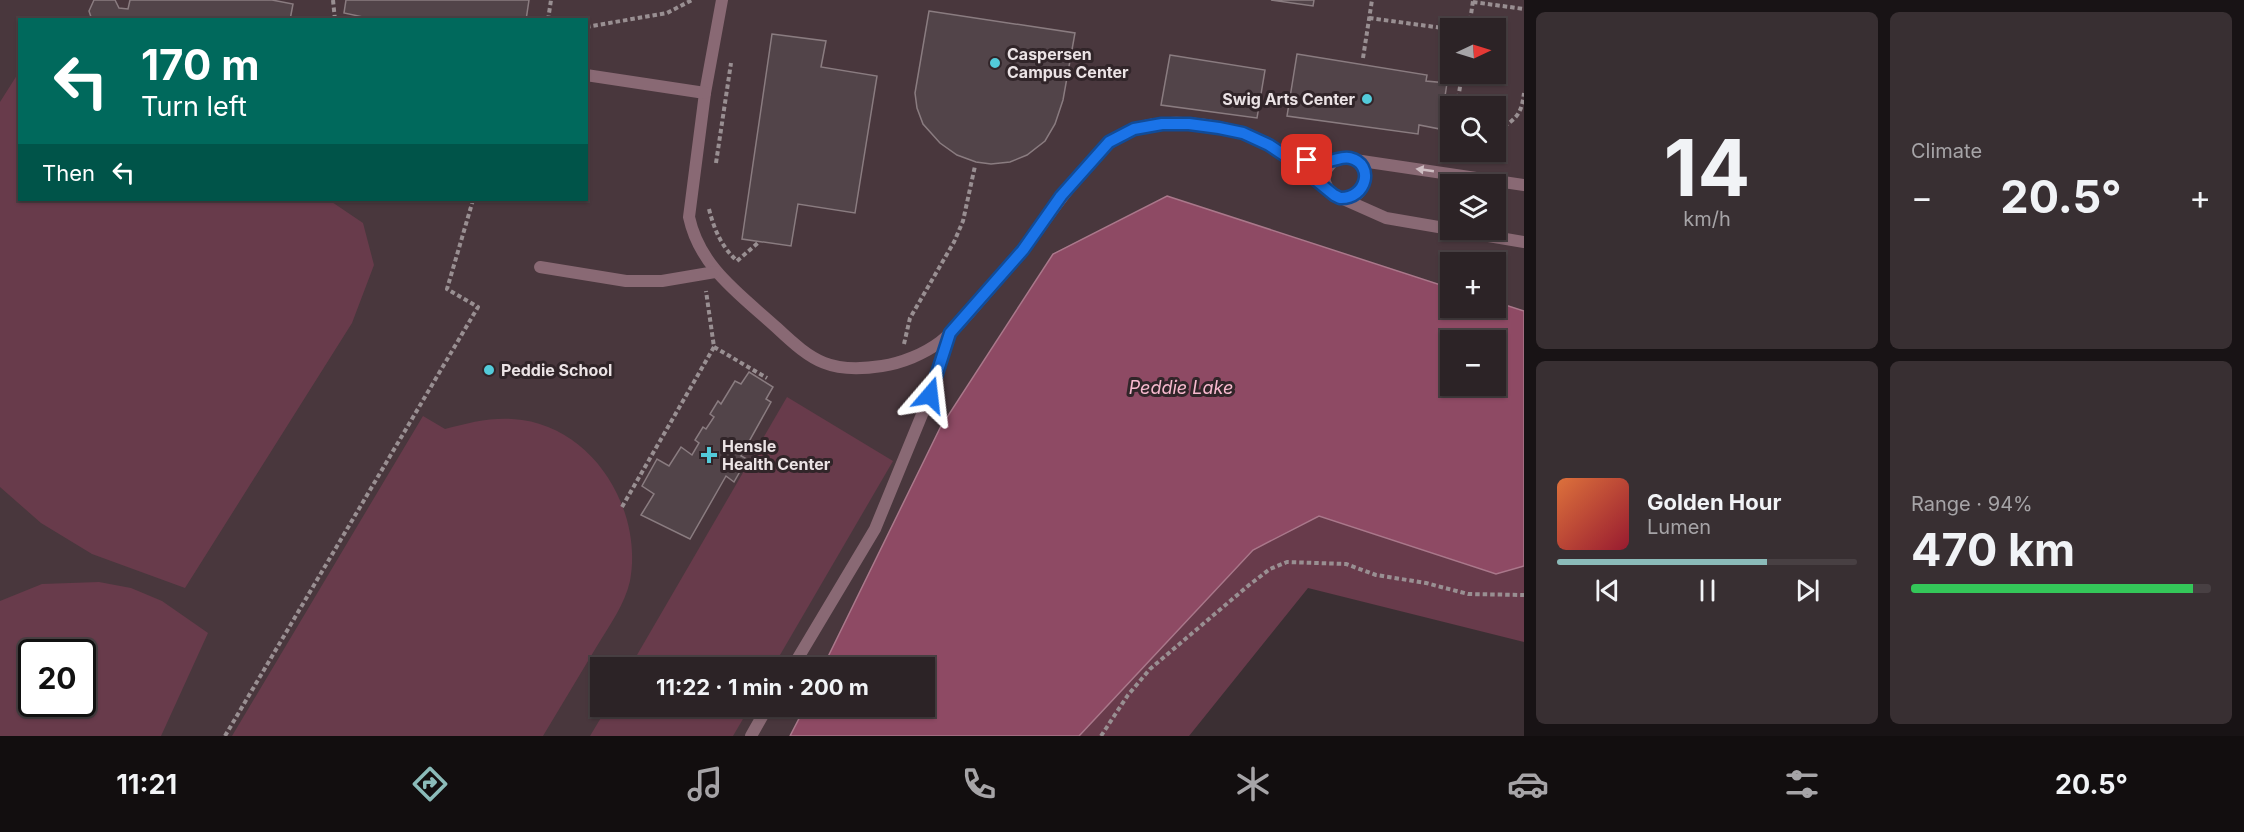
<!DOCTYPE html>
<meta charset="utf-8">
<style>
:root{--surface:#2c2326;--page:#382f32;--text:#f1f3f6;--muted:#a6a4a7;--line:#484043;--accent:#8bbbb9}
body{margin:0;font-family:Inter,sans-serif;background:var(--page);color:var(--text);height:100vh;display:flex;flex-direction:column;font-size:22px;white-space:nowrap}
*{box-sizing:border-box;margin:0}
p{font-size:20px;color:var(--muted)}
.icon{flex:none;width:33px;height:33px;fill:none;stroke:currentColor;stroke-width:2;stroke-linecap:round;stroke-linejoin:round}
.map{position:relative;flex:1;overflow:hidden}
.side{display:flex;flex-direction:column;gap:12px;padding:12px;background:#181315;width:720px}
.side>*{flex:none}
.hud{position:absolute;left:18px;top:18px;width:570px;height:183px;border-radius:0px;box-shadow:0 2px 4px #0004,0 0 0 2px var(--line);background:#00695c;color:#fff;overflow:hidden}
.needle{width:39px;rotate:86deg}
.buttons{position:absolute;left:1440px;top:18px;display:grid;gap:12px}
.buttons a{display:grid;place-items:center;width:66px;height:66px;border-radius:0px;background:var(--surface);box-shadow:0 2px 4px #0004,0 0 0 2px var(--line);font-size:30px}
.speed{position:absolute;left:18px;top:639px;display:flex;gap:12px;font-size:30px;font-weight:700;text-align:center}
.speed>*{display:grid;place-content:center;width:78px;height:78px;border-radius:50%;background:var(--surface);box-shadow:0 2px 4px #0004,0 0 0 2px var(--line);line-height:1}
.speed .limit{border:3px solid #111;border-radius:9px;background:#fff;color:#111}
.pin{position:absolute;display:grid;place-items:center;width:51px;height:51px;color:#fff;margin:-26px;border-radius:12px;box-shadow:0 3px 9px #0006}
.me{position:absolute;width:66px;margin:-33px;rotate:17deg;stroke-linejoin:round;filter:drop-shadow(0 0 4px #0008)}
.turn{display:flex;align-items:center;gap:21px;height:126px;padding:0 24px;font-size:27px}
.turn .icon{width:78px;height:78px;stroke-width:2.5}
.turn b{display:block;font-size:42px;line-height:51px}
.then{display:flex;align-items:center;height:57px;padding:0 24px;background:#0003;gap:12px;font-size:22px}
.big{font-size:45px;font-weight:700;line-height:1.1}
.side .tile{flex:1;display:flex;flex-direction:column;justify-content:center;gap:9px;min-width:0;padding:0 21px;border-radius:9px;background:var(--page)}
.side .dial{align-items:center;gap:0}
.dial b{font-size:78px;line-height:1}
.song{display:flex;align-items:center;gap:18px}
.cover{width:72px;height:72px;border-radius:9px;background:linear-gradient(135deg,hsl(20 70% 55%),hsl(350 70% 35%))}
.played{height:6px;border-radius:3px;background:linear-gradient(90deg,var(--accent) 70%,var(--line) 70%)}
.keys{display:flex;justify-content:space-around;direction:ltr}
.heat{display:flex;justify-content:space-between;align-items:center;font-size:33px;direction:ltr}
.charge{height:9px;border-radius:4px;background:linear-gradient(90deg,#34c759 94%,var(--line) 0)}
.side .tiles{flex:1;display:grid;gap:12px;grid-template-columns:repeat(2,1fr)}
.trip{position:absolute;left:590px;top:657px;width:345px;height:60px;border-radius:0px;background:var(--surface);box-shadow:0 2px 4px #0004,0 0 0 2px var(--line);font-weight:700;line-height:60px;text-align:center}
.tab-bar{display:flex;height:96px;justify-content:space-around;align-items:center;background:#120e0f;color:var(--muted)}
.tab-bar .icon{width:42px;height:42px}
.tab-bar .current{color:var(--accent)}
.tab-bar b{font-size:27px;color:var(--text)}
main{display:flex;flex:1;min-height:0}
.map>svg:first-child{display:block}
.built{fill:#49373d;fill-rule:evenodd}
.green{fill:#683b4b;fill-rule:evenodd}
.water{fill:#8e4a64;stroke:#aa788b;stroke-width:1.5;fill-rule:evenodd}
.building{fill:#524449;stroke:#8a7c80;stroke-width:1.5}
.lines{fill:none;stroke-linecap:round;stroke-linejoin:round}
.path{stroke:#998f92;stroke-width:4;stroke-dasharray:4.5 3;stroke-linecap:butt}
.service{stroke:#896974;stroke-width:12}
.oneway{fill:#cebec3}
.route-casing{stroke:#114b97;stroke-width:15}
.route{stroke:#1a73e8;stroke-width:10}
.poi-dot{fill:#53cbda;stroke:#312529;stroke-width:2}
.labels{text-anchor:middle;stroke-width:6;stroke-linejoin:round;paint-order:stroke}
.poi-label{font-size:16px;font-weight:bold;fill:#ebe3e5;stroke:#312529;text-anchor:start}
.water-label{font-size:18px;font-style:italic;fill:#f8bacf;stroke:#312529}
</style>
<main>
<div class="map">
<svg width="1524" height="736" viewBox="0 0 1524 736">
<rect width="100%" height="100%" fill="#3b2f33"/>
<path class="built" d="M0 0H1524V311L1496 302V262H1450V288L1167 196 1053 253 940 428 823 667 600 668V706L805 707 790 736H0ZM20 20H586V200H20ZM1450 28H1496V74H1450ZM1450 106H1496V152H1450ZM1450 184H1496V230H1450ZM32 652H82V704H32Z"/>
<g class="green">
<path d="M19 72 20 200H329L363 223 374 265 352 323 185 588 92 554 41 523 0 487V102Z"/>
<path d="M787 397 893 461 773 667H630Z"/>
<path d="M423 416 445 429C471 422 496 416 522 420 595 430 643 511 630 581 625 604 609 626 597 646 579 676 561 706 543 736H232Z"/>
<path d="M1319 516 1496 574 1524 566V642L1308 588 1189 736H1079L1253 550Z"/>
<path d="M99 582 131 588 162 601 208 633 161 736H0V601L42 584ZM82 652V704H32V652Z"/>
<path d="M608 706H750V707L733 736H590Z"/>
</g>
<path class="water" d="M1167 196 1450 288V308H1496V302L1524 311V566L1496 574 1319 516 1253 550 1079 736H790L805 707 924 706V668L823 667 940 428 1053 254ZM1450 340H1496V386H1450Z"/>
<g class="building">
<path d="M94 0H115L119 8 128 9 130 0H272L293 4 290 20H92L89 11Z"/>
<path d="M346 0H529L526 20H377L344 13Z"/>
<path d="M1271 0H1314L1313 6Z"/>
<path d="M929 11 1075 33 1063 100 1055 124 1045 141 1027 155 1010 162 991 164 976 162 957 155 940 143 923 124 917 108 915 93Z"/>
<path d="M772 34 826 41 821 67 877 76 855 213 798 204 791 246 742 239Z"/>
<path d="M1297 54 1427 75 1426 81 1447 83 1440 129 1419 125 1418 134 1287 116Z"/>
<path d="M1170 55 1265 70 1257 118 1161 105Z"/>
<path d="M749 372 773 387 766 399 771 402 741 456 747 459 734 482 726 476 690 539 641 515 654 494 642 486 657 459 669 466 681 447 692 455 699 443 695 440 703 427 706 429 714 417 710 414 718 401 721 404 735 381 741 384Z"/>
</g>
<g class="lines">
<g class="path">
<path d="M333 0 335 20"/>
<path d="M1473 2 1524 9"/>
<path d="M1369 18 1450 29"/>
<path d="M548 20 551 0"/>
<path d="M586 27 667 13 692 0"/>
<path d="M1469 28 1473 1"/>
<path d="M1363 58 1372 0"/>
<path d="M1457 106 1462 74"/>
<path d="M1496 123 1506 125C1520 116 1522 108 1524 93"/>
<path d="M716 163 731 63"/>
<path d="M709 209C714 229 721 246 737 261L759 242"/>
<path d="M904 344 910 318 954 242 963 221 975 166"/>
<path d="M714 347 767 378"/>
<path d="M622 507 714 347 706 291"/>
<path d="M225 736 478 307 447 289 473 200"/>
<path d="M1101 736 1128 695 1150 669 1249 585 1270 569 1287 562 1346 564 1376 575 1426 583 1468 594 1524 595"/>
</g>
<g class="service">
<path d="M722 0 705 93 689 217C700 268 741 295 777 328 813 362 831 374 882 366 902 363 924 354 940 342 957 329 970 312 984 296 997 281 1010 266 1022 251 1043 225 1060 197 1083 172 1098 154 1111 137 1134 129 1173 116 1236 125 1271 146 1292 159 1309 175 1329 190"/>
<path d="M586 75 705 93"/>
<path d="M1290 159C1302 160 1315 163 1327 161 1335 160 1342 156 1350 158 1354 159 1358 162 1361 166 1365 171 1366 178 1364 183 1354 217 1303 185 1335 160"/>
<path d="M1355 160 1524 185"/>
<path d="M1341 198 1386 218 1450 229"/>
<path d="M1453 230 1524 242"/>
<path d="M540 267 626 281H662L715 272"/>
<path d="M792 668 875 529 930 395 949 334"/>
<path d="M751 736 768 706"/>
</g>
</g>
<defs><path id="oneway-solid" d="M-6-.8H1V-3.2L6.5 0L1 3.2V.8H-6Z" transform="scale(1.5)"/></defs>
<use class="oneway" href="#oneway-solid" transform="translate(1425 170) rotate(-172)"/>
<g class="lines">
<defs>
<path id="route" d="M930 395 950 333 1023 250 1061 196 1109 142 1134 129 1162 124H1189L1219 128 1243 133 1269 145 1290 159 1334 195 1340 198C1367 199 1375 164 1350 158 1342 156 1335 161 1327 161 1320 162 1314 161 1307 160"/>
</defs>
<use href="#route" class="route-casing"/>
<use href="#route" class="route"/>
</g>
<g class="poi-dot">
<circle cx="995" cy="63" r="6"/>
<circle cx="1367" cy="99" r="6"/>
<circle cx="489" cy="370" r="6"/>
<path d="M706 446h6v6h6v6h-6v6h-6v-6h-6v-6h6z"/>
</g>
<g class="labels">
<g class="poi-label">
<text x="1007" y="60">Caspersen<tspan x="1007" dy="18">Campus Center</tspan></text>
<text x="1355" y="105" text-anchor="end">Swig Arts Center</text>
<text x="501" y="376">Peddie School</text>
<text x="722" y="452">Hensle<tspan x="722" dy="18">Health Center</tspan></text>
</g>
<g class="water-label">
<text x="1181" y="394">Peddie Lake</text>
</g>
</g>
</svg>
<div class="buttons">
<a><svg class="needle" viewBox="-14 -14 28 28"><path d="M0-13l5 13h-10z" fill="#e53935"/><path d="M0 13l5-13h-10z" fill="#a6a4a7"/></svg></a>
<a><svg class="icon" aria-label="search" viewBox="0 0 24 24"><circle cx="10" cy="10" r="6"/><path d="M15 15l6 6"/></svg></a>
<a><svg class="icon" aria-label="layers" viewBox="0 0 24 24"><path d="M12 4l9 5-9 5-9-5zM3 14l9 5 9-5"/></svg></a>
<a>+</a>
<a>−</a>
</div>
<div class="speed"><div class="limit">20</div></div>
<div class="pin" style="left:1307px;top:160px;background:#d93025"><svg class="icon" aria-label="arrive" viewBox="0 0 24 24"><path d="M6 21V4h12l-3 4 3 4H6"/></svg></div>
<svg class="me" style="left:930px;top:395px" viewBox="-20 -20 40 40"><path d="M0-17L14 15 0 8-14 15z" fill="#1a73e8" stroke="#fff" stroke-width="4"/></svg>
<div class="trip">11:22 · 1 min · 200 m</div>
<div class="hud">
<div class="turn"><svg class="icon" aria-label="left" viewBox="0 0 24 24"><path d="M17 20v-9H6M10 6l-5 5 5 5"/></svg><div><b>170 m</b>Turn left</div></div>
<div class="then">Then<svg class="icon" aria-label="left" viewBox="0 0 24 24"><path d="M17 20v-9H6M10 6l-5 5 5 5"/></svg></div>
</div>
</div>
<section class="side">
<div class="tiles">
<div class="tile dial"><b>14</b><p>km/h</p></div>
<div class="tile"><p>Climate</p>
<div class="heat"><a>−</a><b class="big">20.5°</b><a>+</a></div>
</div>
<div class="tile">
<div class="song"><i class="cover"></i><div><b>Golden Hour</b><p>Lumen</p></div></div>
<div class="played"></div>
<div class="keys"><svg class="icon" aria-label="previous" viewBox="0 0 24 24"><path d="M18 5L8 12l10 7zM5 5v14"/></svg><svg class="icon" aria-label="pause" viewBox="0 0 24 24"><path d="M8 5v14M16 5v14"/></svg><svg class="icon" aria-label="next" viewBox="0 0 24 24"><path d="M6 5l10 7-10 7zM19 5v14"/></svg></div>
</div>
<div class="tile"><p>Range · 94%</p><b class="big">470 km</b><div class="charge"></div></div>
</div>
</section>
</main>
<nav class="tab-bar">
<b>11:21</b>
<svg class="icon current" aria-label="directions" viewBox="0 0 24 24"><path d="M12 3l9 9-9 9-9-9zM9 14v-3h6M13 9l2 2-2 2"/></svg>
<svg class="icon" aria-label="music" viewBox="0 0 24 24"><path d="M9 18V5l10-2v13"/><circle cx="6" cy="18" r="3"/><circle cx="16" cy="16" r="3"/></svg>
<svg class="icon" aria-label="phone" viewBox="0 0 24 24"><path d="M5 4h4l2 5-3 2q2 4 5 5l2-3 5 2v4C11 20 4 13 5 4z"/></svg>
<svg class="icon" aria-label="climate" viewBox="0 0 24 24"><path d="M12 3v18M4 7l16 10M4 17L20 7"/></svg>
<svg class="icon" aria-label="car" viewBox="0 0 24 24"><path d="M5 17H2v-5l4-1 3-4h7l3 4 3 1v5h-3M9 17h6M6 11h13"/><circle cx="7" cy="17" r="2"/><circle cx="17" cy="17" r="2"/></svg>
<svg class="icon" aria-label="filters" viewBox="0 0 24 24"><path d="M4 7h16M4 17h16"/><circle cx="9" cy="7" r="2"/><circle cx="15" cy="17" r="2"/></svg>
<b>20.5°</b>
</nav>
